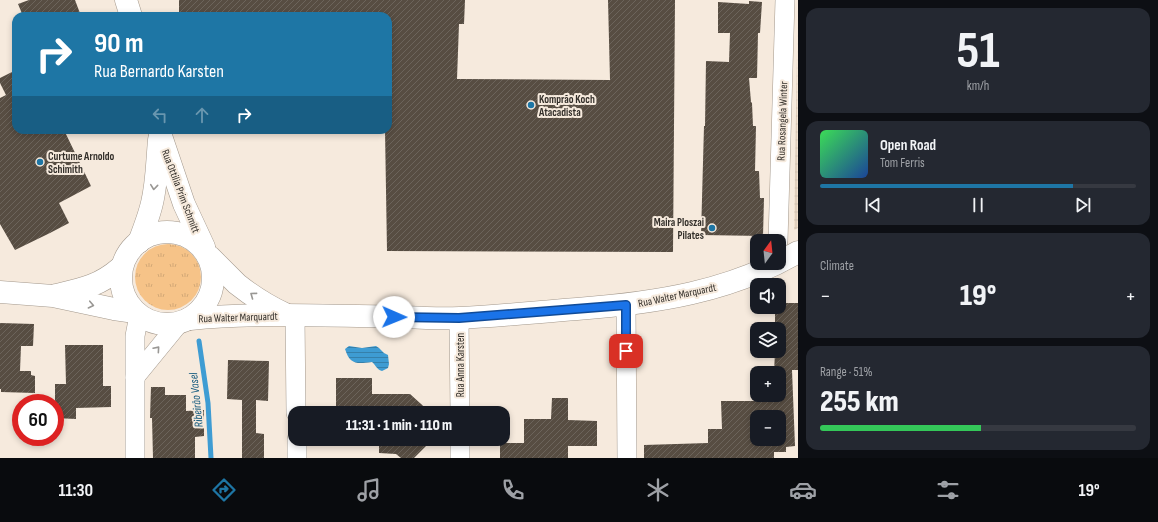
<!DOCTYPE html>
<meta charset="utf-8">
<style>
:root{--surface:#171b24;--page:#242831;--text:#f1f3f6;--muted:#9ea1a6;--line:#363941;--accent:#1e76a5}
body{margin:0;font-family:"Sofia Sans Condensed",sans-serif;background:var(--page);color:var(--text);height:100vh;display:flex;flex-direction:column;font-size:15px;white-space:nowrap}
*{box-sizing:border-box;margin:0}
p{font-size:13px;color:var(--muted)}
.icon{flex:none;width:22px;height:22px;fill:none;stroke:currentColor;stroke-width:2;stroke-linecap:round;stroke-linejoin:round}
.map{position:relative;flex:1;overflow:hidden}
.drawer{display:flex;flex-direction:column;gap:8px;padding:8px;background:#0d0f14;width:360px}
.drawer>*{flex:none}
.banner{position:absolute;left:12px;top:12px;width:380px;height:122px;border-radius:12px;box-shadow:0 2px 6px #0003;background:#1e76a5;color:#fff;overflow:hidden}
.needle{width:26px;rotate:15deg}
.controls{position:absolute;left:750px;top:234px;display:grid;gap:8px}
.controls a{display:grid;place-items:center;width:36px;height:36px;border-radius:8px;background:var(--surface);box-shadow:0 2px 6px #0003;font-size:20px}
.speed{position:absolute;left:12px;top:394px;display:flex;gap:8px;font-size:20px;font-weight:700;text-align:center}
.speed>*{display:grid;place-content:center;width:52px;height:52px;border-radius:50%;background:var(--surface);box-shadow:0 2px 6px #0003;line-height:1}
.speed .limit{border:6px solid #d22;background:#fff;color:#111}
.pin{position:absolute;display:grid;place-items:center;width:34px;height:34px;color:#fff;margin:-17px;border-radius:8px;box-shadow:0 2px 6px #0006}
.me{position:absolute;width:44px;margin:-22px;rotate:91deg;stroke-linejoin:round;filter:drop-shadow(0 0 3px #0008)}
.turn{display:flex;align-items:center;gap:14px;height:84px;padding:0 16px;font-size:18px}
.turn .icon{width:52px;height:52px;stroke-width:2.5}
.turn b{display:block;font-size:28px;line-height:34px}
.lanes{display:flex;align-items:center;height:38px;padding:0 16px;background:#0003;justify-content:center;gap:20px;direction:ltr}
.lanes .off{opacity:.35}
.big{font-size:30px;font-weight:800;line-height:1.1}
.drawer .widget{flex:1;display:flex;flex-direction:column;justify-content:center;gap:6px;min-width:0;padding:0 14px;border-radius:12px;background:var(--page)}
.drawer .dial{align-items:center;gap:0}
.dial b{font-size:52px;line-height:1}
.song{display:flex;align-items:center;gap:12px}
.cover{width:48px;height:48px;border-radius:6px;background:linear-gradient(135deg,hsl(130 70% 55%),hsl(220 70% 35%))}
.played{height:4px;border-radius:2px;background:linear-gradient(90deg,var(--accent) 80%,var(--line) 80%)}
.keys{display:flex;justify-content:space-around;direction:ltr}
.heat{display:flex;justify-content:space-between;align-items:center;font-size:22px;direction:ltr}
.charge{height:6px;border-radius:3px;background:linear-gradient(90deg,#34c759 51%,var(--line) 0)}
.trip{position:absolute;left:288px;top:406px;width:222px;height:40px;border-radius:12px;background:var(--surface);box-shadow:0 2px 6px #0003;font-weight:800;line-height:40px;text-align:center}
.menu{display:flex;height:64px;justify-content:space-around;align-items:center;background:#090b0e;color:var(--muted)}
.menu .icon{width:28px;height:28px}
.menu .current{color:var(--accent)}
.menu b{font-size:18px;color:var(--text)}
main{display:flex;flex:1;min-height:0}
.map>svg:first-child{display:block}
.industrial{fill:url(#industrial-grid)}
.grass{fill:url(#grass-tufts)}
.water{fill:url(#water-rules)}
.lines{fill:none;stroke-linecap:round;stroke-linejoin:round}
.stream{stroke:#3e9cd3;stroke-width:5}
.building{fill:url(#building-hatch);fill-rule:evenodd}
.minor-casing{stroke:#a3988c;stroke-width:20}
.primary-casing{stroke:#a3988c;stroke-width:23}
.minor{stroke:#fff;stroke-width:19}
.primary{stroke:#fff;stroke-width:22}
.oneway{stroke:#999794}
.route-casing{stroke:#114b97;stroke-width:10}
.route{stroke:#1a73e8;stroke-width:7}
.poi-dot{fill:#1e76a5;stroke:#f6eadd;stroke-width:1.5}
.labels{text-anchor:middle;stroke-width:4;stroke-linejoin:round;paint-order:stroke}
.poi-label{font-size:11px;font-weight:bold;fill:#332f2a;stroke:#f6eadd;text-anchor:start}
.street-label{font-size:11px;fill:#332f2a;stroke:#f6eadd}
.water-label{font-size:12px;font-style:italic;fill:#11587d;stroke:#f6eadd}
</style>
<main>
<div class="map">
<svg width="798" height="458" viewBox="0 0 798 458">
<defs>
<pattern id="industrial-grid" width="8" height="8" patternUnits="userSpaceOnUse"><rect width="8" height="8" fill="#f1dfcc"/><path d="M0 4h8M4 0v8" fill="none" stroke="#cfc0af"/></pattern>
<pattern id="grass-tufts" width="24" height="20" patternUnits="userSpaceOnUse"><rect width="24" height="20" fill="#f6c388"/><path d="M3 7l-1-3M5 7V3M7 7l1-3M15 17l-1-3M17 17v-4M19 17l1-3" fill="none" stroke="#d3a876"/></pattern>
<pattern id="water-rules" width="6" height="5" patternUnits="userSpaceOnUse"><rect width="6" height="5" fill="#3e9cd3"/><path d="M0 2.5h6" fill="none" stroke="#3580ab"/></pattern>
<pattern id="building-hatch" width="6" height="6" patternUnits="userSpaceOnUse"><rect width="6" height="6" fill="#574d42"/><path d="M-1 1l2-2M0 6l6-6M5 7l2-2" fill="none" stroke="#6c645b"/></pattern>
</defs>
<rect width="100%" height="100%" fill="#f6eadd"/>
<path class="industrial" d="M797 0 798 228 794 230 797 52Z"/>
<circle class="grass" cx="168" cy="277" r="33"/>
<path class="water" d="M349 346 362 348 376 346 379 348 384 353 388 355 389 364 388 368 382 371C376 369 376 365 372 362 357 364 350 365 345 349Z"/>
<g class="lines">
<path class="stream" d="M199 341 208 403 211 458"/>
</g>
<g class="building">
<path d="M29 0H75L81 16H23L18 4Z"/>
<path d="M179 0H465L464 24H459L457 79 610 80 608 0H675L673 252 387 251 385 130H388V16H179Z"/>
<path d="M749 1 762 2 760 33H758L757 78H749L751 102 752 103 753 126H756L755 171H759L760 198H764L763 236 701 235 704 126H705L706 61 729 62 730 33H718V2L749 4Z"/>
<path d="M16 70V130H64L91 186 59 203 69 223 50 233 15 250 0 224V98L6 95 0 83V78Z"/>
<path d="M779 303H798V370H792L795 446 786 447V452H774V458H644V445L708 443V429H722L721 401H775V395H779V373H774L775 351H779V329H775V307H779ZM757 417H779V439H757Z"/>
<path d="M0 323 34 324 33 346H21L20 371H31V375L35 376V393L1 392V389H0Z"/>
<path d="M65 345H103V386H111V407L76 408V419L55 418V384H66Z"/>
<path d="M228 360 269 361 268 401 256 400V433L264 434V458H242V400L227 399Z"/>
<path d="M336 378H372V394H410L431 413H336Z"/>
<path d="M151 387H165V395H186V411L204 410V436L195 437V458H153L152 418H150Z"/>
<path d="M552 398H568V420L597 421V446H568V458H500V443H524V419H551Z"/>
<path d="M379 439H433L414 458H401L396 454 379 453Z"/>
</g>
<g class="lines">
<defs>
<g id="minor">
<path d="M778 241 785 0"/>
<path d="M626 305 627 458"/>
<path d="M295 316 296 413"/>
<path d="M459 318 460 413"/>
<path d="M135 377 180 322"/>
<path d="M297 439V458"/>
<path d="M460 439V458"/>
<path d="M135 458V336L139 315"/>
</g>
<g id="primary">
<path d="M126 0 131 16"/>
<path d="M159 130 184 204 204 247"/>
<circle cx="167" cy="278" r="46"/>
<path d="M139 242C144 229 149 216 152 203 157 182 157 161 159 140"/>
<path d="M210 257C219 266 228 275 237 284 252 296 268 306 285 314"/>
<path d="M0 292 53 296 114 309 135 312"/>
<path d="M56 295C82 289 99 286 120 268"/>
<path d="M190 319C261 312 332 316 404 317 422 318 441 319 460 318 499 316 538 312 577 309 655 303 730 292 798 252"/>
</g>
</defs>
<use href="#minor" class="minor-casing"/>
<use href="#primary" class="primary-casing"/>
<use href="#minor" class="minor"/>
<use href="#primary" class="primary"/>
</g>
<defs><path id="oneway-chevron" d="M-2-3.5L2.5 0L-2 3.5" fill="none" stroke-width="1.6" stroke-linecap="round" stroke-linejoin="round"/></defs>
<g class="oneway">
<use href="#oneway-chevron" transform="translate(154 187) rotate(96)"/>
<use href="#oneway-chevron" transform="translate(253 295) rotate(-144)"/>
<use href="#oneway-chevron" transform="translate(91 305) rotate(12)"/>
<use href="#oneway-chevron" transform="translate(157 349) rotate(-49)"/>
</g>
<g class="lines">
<defs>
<path id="route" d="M394 317 459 318 626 305V351"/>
</defs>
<use href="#route" class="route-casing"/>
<use href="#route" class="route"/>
</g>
<g class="poi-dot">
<circle cx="531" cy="105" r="4"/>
<circle cx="40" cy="162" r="4"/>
<circle cx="712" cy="228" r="4"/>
</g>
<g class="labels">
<g class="poi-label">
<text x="539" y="103">Komprão Koch<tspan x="539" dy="13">Atacadista</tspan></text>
<text x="48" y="160">Curtume Arnoldo<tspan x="48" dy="13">Schimith</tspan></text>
<text x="704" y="226" text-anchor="end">Maira Ploszai<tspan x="704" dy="13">Pilates</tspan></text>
</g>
<g class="street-label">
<text transform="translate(782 121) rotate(-88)" y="4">Rua Rosangela Winter</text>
<text transform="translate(181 191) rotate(69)" y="4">Rua Ottilia Prim Schmitt</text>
<text transform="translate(677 295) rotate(-12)" y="4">Rua Walter Marquardt</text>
<text transform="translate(238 317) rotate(-2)" y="4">Rua Walter Marquardt</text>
<text transform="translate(460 365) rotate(-90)" y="4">Rua Anna Karsten</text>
</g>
<g class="water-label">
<text transform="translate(196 400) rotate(-96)" y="4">Ribeirão Vasel</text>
</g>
</g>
</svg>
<div class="controls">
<a><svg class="needle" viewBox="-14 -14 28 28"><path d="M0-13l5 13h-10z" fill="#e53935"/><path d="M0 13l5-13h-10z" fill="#9ea1a6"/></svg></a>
<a><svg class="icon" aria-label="sound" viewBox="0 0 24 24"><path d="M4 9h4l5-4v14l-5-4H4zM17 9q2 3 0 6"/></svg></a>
<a><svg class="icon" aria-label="layers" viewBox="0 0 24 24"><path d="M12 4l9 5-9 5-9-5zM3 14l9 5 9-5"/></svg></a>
<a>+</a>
<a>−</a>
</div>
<div class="speed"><div class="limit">60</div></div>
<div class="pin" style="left:626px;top:351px;background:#d93025"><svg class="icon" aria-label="arrive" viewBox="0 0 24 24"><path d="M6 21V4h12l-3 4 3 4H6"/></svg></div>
<svg class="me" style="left:394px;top:317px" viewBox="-20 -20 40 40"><circle r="19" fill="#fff"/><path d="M0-13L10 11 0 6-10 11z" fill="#1a73e8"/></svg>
<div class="trip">11:31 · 1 min · 110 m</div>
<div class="banner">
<div class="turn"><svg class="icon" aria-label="right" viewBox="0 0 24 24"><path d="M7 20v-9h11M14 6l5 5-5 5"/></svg><div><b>90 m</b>Rua Bernardo Karsten</div></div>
<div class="lanes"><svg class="icon off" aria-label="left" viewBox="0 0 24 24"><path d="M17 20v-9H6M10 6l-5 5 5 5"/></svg><svg class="icon off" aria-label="ahead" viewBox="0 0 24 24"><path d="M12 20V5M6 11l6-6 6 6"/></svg><svg class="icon" aria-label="right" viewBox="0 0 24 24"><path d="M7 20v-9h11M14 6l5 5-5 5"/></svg></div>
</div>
</div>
<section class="drawer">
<div class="widget dial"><b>51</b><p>km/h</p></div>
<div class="widget">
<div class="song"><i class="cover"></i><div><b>Open Road</b><p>Tom Ferris</p></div></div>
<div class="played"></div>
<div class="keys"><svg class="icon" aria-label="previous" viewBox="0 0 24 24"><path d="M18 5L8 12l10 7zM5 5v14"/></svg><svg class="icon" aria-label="pause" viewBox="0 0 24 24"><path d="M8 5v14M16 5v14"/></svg><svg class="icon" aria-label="next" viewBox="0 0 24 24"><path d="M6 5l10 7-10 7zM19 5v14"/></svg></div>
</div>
<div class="widget"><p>Climate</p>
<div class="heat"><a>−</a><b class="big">19°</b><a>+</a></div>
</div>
<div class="widget"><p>Range · 51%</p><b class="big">255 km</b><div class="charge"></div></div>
</section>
</main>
<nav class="menu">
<b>11:30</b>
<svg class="icon current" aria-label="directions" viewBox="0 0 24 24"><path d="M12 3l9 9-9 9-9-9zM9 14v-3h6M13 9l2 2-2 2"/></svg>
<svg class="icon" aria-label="music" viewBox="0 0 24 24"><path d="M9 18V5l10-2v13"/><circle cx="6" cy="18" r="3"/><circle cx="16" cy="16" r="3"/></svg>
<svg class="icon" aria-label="phone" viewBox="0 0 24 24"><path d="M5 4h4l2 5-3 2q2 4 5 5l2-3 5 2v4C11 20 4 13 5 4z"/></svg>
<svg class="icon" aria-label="climate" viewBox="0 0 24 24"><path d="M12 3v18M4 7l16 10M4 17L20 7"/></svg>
<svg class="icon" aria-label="car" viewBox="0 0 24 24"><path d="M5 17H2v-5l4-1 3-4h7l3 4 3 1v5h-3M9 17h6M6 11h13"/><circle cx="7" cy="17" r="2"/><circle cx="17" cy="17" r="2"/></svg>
<svg class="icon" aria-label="filters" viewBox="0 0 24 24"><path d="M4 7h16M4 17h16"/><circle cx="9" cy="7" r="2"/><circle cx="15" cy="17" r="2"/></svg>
<b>19°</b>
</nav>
